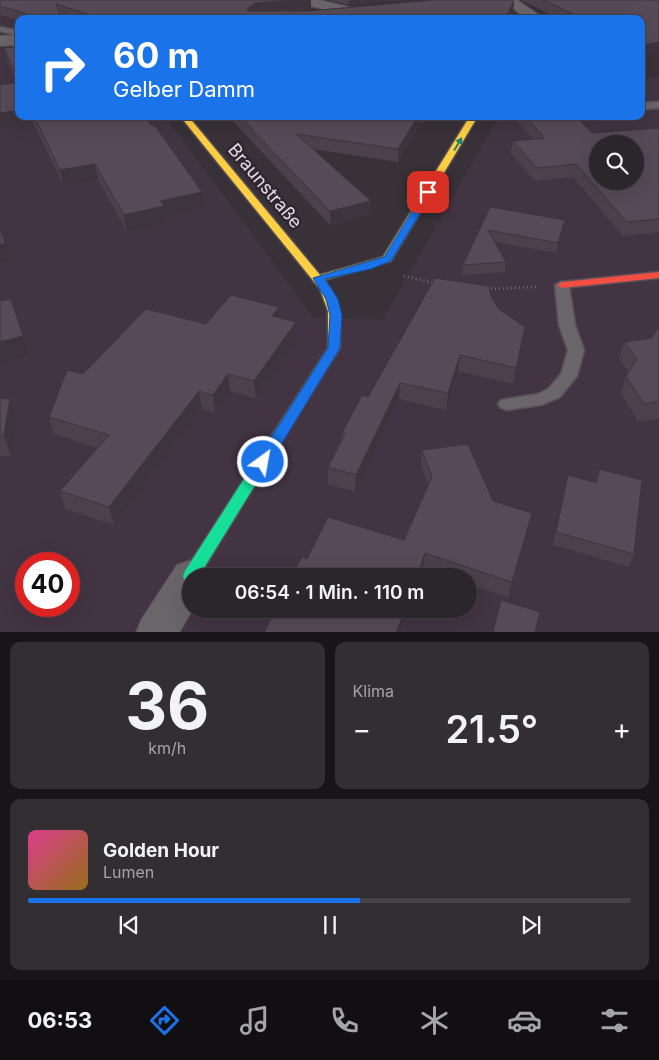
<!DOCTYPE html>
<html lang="de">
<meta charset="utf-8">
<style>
:root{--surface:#2a262a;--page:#322e32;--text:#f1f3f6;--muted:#a5a5a8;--line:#464347;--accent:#1a73e8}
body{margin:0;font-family:Inter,sans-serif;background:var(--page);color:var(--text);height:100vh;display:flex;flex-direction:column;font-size:19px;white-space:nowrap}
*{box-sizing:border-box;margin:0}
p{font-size:16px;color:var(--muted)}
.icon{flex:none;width:28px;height:28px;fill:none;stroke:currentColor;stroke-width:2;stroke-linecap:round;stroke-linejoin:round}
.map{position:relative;height:632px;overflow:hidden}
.drawer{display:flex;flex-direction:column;gap:10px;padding:10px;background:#171517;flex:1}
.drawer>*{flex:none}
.banner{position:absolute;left:15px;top:15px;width:630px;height:105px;border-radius:10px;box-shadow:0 5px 20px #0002,0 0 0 1px var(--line);background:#1a73e8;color:#fff;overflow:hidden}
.buttons{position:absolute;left:589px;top:135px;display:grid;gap:10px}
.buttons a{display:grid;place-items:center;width:55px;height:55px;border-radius:50%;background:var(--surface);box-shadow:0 5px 20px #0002,0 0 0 1px var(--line);font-size:25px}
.speed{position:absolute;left:15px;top:552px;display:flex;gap:10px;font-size:25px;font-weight:700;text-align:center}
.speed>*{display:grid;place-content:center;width:65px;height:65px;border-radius:50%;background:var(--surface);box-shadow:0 5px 20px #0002,0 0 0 1px var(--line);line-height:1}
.speed .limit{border:8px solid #d22;background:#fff;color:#111}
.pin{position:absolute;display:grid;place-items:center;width:42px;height:42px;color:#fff;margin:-21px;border-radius:10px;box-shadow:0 2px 8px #0006}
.me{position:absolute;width:55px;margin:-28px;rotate:32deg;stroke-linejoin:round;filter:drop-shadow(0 0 4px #0008)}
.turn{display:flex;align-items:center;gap:18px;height:105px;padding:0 15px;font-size:22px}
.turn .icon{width:65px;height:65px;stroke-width:2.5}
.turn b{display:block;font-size:35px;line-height:42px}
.big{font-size:38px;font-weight:600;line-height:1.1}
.drawer .widget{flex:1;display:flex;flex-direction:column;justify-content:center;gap:8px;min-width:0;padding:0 18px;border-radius:10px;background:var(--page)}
.drawer .dial{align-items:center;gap:0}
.dial b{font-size:65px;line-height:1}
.song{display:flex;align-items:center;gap:15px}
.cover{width:60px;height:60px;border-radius:8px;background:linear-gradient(135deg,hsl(330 70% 55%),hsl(40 70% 35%))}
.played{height:5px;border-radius:2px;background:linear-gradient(90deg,var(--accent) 55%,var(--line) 55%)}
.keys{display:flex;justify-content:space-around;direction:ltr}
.heat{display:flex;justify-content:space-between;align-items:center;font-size:28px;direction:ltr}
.drawer .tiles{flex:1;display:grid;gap:10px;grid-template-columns:1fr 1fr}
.widget:last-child{grid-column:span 2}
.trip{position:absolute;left:182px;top:568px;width:295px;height:50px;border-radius:25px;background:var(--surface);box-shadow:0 5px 20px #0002,0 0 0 1px var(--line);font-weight:600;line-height:50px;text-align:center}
.tab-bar{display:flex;height:80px;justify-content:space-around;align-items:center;background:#110f11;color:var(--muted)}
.tab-bar .icon{width:35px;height:35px}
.tab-bar .active{color:var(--accent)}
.tab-bar b{font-size:22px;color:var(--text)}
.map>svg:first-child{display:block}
.built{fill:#433443;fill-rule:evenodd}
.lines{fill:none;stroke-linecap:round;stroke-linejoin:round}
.lane-casing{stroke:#575157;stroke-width:3}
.street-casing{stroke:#575157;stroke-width:2}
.fast-casing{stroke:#575157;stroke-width:3}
.slow-casing{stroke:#575157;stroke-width:3}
.jam-casing{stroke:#575157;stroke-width:3}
.path{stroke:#6e686e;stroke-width:2.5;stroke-dasharray:1 3;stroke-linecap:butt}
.lane{fill:#696569;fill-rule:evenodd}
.street{fill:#696569;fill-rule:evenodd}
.fast{fill:#16e098;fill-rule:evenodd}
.slow{fill:#ffcf43;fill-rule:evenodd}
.jam{fill:#f24e42;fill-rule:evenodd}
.wall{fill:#4b404c}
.shaded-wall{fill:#3d343e}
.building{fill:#574a58;stroke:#3d343e;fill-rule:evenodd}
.oneway{fill:#248264}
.route{fill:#1a73e8;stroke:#114b97}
.labels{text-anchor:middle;stroke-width:5;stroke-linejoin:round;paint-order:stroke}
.street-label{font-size:18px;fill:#e4dce4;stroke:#312531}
</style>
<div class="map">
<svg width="659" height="633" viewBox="0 0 659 633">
<rect width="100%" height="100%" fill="#383238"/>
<path class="built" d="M0 0H287L302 3 298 11 205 19H19V116H165L314 318 383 319 499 116H641V78L659 77V632H0ZM598 144H635V181H598ZM26 564H69V606H26ZM191 576H469V609H191Z"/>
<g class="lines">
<defs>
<g id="lane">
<path d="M0 27 19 31V36L0 31Z"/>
<path d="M659 102V108L641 109V103Z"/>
<path d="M486 116H513C507 121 492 121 486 116Z"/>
<path d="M562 281 569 285 575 325 584 350 577 376 560 397 541 405 507 410 501 408 498 404 501 400 538 394 548 389 561 374 568 350 559 325 555 285Z"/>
</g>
<g id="street">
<path d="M295 0H319L353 8 355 11 348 15 297 3Z"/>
<path d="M501 0H517L542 17 527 19Z"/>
<path d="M19 35V45L0 46V36Z"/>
<path d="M191 560 205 565 210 576H191L193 609 179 633H136L141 620 177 565Z"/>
</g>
<path id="fast" d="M318 369 324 373 199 576H191V583L185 581 183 576 185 571 314 370Z"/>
<path id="slow" d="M180 116H188L320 275 383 257 470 116H478L391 261 324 280 330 288 340 311V348L322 376 318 377 312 373 328 348V311L320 289Z"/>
<path id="jam" d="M659 272V278L562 288 557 285 562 282Z"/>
</defs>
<use href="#lane" class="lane-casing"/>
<use href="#street" class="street-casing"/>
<use href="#fast" class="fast-casing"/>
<use href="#slow" class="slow-casing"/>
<use href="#jam" class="jam-casing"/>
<g class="path">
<path d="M404 276 434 283"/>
<path d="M487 289 536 287"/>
</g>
<use href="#lane" class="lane"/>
<use href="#street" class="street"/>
<use href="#fast" class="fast"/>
<use href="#slow" class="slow"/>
<use href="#jam" class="jam"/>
</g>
<g class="wall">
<path d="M0 0 311 8 281 11H308L514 1 513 11 509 19H74L60 14 62 19H19V20L0 15Z"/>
<path d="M327 0H406L348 5Z"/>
<path d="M521 0H659L641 19H560Z"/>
<path d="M19 46V116H144L149 123 156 127 202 192 204 208 165 217 166 223 127 232 98 179 64 186 33 123 0 129V85L16 82 7 61 4 48Z"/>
<path d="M228 116H428L423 123H420L398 162 313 149 371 201V214L330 225Z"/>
<path d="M517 116H575L592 133 659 128V232L623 236 573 177 535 181 511 153 513 141 533 139 516 120Z"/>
<path d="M490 207 565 220 563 230 556 253 495 242 506 262 505 272 462 275 463 265Z"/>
<path d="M491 296 499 309 522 343 513 384 458 371 446 410 399 399 355 492 328 484V467L341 440 342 433 368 397Z"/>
<path d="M280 318 297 339 256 399 230 391 215 413 202 409 114 525 65 509 60 491 97 448 54 434 49 417 83 374 206 324Z"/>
<path d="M659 326V419L638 422 621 393 626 376 629 372 619 359 624 342 652 338Z"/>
<path d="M10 398 17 418 11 455 0 457V399Z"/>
<path d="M422 450 493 501 529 528 508 598 469 584V576H446L423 568 307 559 404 540 428 485 421 465Z"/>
<path d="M599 469 634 554 629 567 553 545 568 475 595 482Z"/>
</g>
<g class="shaded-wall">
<path d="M293 0H311V8L256 13 247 19V9L255 3Z"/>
<path d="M349 0H406L348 5Z"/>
<path d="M514 1 513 11 509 19H505Z"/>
<path d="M659 42V52L641 56V46Z"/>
<path d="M19 110V116H32L33 123 0 129V113Z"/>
<path d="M418 116H421L420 123 398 162V149Z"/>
<path d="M423 116H428L423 123Z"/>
<path d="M95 164 98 179 64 186 60 170Z"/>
<path d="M202 192 204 208 165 217 166 223 127 232 124 215 160 201Z"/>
<path d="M371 201V214L330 225V211Z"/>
<path d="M565 220 563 230 556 253 558 243Z"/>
<path d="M5 243 10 261 0 263V245Z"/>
<path d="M279 307 280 323 272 316Z"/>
<path d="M296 322 297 339 256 399 254 381Z"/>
<path d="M525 327 522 343 513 384 516 368Z"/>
<path d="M23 336 28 355 0 363V342Z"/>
<path d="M460 355 458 371 446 410 448 393Z"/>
<path d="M228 374 230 391 215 413 213 395Z"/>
<path d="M400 383 399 399 355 492 356 475Z"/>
<path d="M199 391 202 409 114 525 109 507Z"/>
<path d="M10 398 17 418 11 455 4 435Z"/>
<path d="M532 513 529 528 508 598 512 582Z"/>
<path d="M425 553 423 568 421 576H417Z"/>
<path d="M405 609H409L400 633H396Z"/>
</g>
<g class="building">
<path d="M0 0H295L255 3 247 9 248 11H308L433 0H512L514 1 505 19H103L56 4 62 19H44L0 6Z"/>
<path d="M543 0H659V42L641 46V19H570L573 14Z"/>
<path d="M19 46V110L0 113V85L18 82 4 48Z"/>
<path d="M34 116H144L149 123 156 127 202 192 160 201 164 206 124 215 95 164 60 170Z"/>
<path d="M239 116H418L398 149 296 134 371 201 330 211Z"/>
<path d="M525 116H575L592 133 659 128V219L627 222 576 164 537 168 513 141 545 138ZM598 144H635V181H598Z"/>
<path d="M490 207 565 220 558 243 488 230 506 262 463 265Z"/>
<path d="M0 227 5 243 0 245Z"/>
<path d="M435 278 489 286 491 296 499 309 525 327 516 368 460 355 448 393 400 383 356 475 328 467 345 434 342 433 362 395 368 397Z"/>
<path d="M231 295 279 307 272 316 296 322 254 381 228 374 213 395 199 391 109 507 60 491 109 435 49 417 67 370 83 374 146 309 206 324Z"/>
<path d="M11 299 23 336 0 342V301Z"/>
<path d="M659 326V401L644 404 626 376 637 359 624 342 652 338Z"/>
<path d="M10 398 4 435H0V399Z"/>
<path d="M468 444 493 501 532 513 512 582 425 553 417 576H292L302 557 307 559 328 517 404 540 432 477 422 450Z"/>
<path d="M599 469 642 480 634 554 556 532 568 475 597 483Z"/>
<path d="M501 600 540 612 535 633H497L493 631Z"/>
<path d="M276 609H405L396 633H264Z"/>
</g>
<defs><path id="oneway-solid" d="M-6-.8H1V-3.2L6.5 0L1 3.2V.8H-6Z" transform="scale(1.25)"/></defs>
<use class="oneway" href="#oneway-solid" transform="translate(458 144) rotate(-59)"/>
<path class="route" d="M428 189 433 192 391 261 371 269 325 279 338 299 342 315 340 348 268 466H258L256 462 258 458 328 348 330 315 326 299 313 278 384 257 424 192Z"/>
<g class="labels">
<g class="street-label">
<text transform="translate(265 186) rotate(50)" y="6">Braunstraße</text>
</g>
</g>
</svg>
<div class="buttons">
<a><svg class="icon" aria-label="search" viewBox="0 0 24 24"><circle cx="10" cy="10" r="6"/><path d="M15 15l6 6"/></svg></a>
</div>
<div class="speed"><div class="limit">40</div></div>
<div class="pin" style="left:428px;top:192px;background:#d93025"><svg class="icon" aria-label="arrive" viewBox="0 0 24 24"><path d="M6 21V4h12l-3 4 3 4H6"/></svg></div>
<svg class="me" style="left:263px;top:462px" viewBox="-20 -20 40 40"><circle r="17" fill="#1a73e8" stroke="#fff" stroke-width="3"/><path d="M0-11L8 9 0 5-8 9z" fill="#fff"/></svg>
<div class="trip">06:54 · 1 Min. · 110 m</div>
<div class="banner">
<div class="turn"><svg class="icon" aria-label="right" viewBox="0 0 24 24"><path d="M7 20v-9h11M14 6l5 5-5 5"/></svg><div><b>60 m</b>Gelber Damm</div></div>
</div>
</div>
<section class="drawer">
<div class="tiles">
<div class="widget dial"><b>36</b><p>km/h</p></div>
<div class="widget"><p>Klima</p>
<div class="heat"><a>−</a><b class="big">21.5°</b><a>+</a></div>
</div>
<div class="widget">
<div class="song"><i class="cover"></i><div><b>Golden Hour</b><p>Lumen</p></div></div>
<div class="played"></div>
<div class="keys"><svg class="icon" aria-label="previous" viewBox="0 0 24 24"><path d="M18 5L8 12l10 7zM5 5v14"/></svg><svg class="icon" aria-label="pause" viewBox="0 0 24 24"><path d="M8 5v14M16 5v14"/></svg><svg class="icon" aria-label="next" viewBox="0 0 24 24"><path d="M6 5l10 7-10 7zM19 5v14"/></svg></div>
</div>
</div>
</section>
<nav class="tab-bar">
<b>06:53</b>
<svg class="icon active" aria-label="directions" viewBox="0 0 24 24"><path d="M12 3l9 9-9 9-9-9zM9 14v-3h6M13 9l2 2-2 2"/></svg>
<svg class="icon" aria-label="music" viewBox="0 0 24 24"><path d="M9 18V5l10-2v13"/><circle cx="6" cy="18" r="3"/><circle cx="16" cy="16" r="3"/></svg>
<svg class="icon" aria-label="phone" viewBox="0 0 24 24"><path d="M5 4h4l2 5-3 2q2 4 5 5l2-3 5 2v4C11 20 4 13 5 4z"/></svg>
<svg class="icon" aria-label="climate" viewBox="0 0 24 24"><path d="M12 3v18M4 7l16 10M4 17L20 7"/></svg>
<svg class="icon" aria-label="car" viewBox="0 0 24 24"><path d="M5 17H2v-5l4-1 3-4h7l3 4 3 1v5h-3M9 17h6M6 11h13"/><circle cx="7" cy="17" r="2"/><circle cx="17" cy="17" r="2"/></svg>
<svg class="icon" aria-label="filters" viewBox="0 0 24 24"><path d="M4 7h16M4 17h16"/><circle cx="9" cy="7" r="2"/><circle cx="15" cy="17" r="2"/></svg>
</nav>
